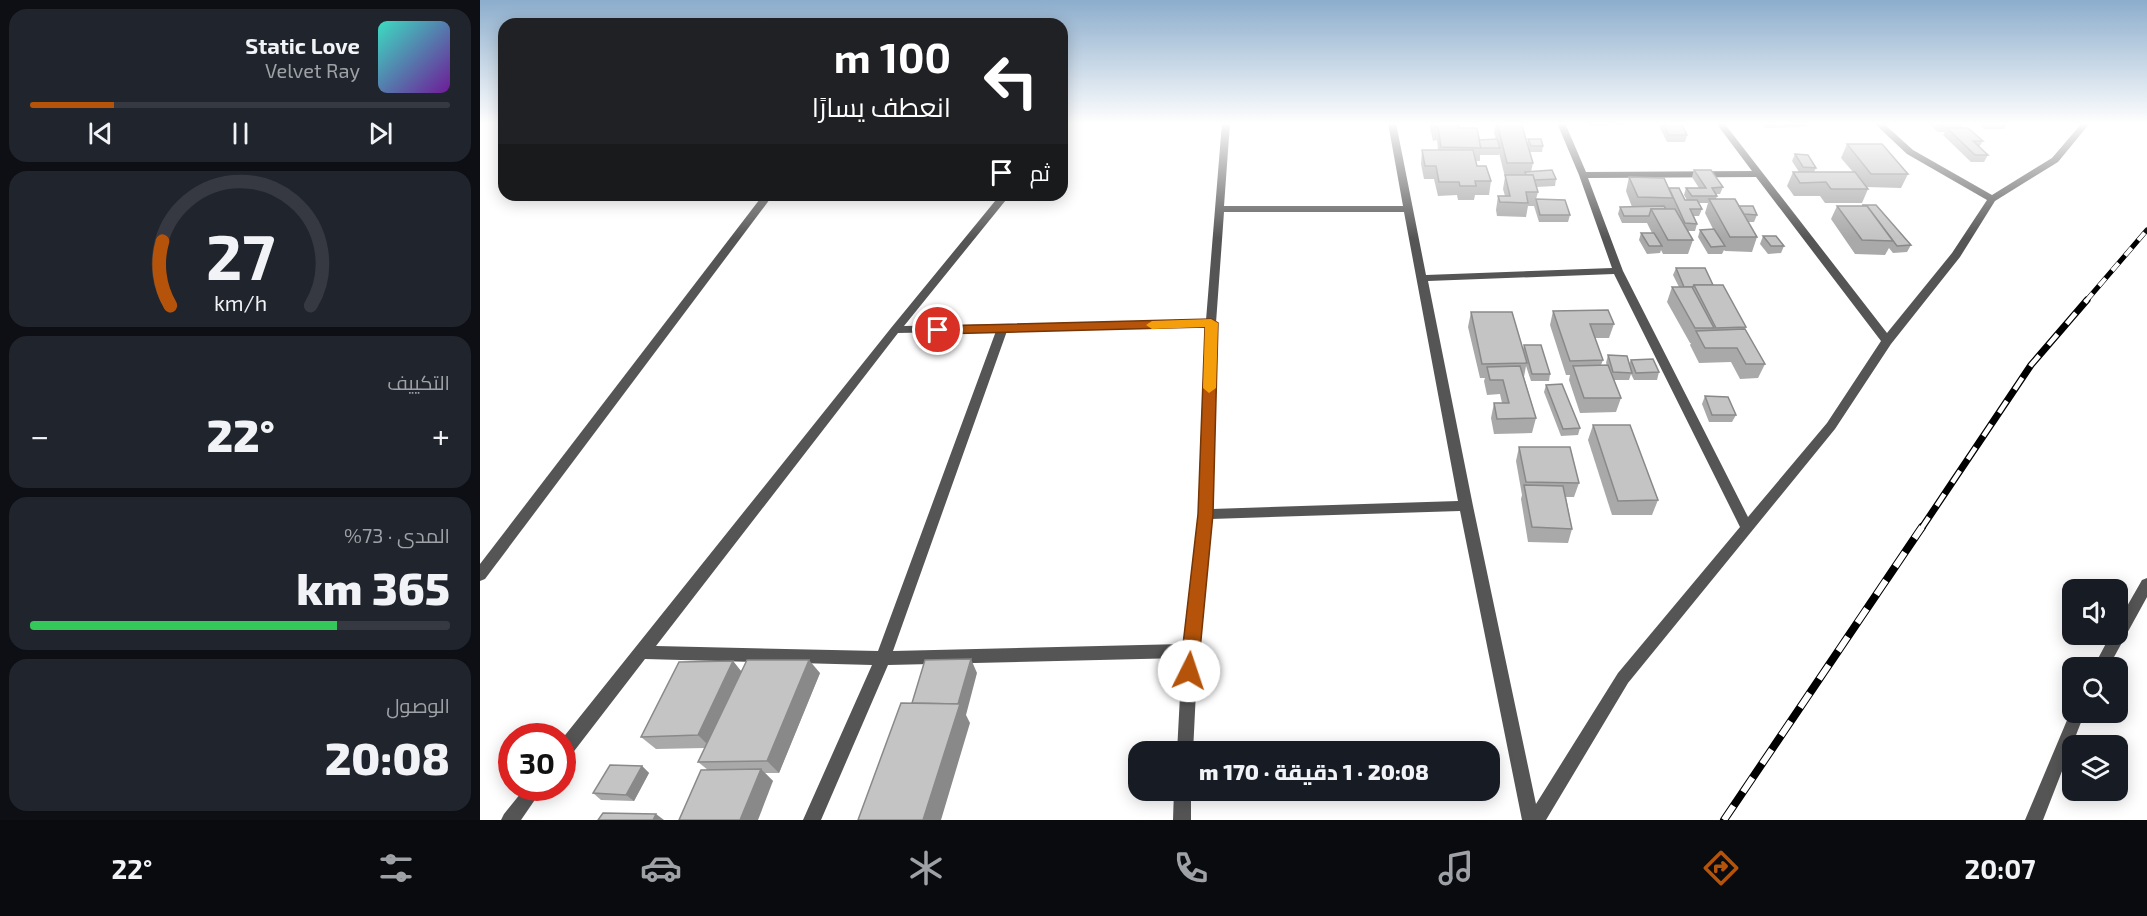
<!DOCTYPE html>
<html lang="ar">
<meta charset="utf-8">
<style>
:root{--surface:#171b24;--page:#20242c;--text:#f1f3f6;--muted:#9ea1a6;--line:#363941;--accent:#b45309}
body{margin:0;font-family:"Exo 2",Cairo,sans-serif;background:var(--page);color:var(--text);direction:rtl;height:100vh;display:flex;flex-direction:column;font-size:22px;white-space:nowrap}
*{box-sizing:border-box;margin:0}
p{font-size:20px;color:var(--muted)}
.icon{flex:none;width:33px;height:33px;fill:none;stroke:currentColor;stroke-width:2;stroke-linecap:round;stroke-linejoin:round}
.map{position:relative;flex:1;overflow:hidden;direction:ltr}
.drawer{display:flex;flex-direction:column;gap:9px;padding:9px;background:#0d0f14;width:480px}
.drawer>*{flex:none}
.hud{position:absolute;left:18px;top:18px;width:570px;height:183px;border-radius:18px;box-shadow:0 3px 15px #0003;direction:rtl;background:#202124;color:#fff;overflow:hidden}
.buttons{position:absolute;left:1582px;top:579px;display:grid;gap:12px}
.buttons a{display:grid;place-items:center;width:66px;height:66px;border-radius:12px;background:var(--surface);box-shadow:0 3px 15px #0003;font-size:30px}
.speed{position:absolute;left:18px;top:723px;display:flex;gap:12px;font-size:30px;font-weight:700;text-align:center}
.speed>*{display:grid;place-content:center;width:78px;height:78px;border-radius:50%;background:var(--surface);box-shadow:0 3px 15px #0003;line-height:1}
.speed .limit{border:9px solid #d22;background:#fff;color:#111}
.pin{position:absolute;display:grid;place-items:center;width:51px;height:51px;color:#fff;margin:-26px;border:3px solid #fff;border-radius:50%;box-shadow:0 2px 6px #0007}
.me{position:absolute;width:66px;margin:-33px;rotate:4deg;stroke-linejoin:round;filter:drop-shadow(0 0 4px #0008)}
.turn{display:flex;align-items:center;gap:21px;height:126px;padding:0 18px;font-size:27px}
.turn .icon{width:78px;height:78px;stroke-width:2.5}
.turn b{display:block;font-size:42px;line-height:51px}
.then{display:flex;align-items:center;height:57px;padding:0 18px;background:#0003;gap:12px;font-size:22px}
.big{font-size:45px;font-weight:800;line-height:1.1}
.drawer .tile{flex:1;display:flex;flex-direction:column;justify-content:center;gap:9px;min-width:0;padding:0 21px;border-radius:18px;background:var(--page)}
.drawer .dial{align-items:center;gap:0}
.dial svg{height:156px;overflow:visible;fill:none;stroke:var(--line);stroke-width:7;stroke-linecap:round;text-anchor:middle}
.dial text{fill:var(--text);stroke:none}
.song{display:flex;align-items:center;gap:18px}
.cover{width:72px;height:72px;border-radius:9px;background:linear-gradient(135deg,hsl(170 70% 55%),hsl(280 70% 35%))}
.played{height:6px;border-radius:3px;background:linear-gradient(90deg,var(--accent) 20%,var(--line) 20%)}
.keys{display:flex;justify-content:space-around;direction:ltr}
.heat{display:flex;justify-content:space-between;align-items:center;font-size:33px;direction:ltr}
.charge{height:9px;border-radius:4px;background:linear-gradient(90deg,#34c759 73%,var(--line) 0)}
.trip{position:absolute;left:648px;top:741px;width:372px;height:60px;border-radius:18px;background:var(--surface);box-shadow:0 3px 15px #0003;font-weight:800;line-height:60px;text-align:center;direction:rtl}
.tab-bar{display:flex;height:96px;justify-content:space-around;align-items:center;background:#090b0e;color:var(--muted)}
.tab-bar .icon{width:42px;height:42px}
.tab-bar .on{color:var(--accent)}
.tab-bar b{font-size:27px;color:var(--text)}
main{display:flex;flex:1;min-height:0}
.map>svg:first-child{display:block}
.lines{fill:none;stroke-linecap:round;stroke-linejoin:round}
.street{fill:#555;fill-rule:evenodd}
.rail-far2-casing{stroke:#000;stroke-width:5}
.rail-far1-casing{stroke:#000;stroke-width:7}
.rail-casing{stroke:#000;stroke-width:8}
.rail-far2{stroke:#fff;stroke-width:4;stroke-dasharray:10;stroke-linecap:butt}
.rail-far1{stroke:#fff;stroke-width:4.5;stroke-dasharray:14;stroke-linecap:butt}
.rail{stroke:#fff;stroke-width:6;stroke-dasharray:17;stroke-linecap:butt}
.wall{fill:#a9a9a9}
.shaded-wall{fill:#898989}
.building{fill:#c4c4c4;stroke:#898989;stroke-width:1.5}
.route{fill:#b45309;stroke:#753606;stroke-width:1.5}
.slow{fill:#f59e0b}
</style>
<main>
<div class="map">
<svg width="1667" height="820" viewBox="0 0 1667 820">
<rect width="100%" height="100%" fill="#fff"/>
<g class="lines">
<g class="street">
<path d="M742 123H750L744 206H923L908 123H916L946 275 1132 268 1099 175 1077 123H1085L1106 172 1272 171 1236 123H1244L1407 333 1472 253 1507 200 1427 154 1394 123H1403L1433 150 1512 195 1572 158 1602 123H1610L1578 162 1515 201 1480 257 1411 344 1355 429 1148 683 1066 820H1042L980 511 731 519 718 651 713 752H697L702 658 408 665 341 820H323L392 665 165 659 88 759 82 761V739L411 328 520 195H530L424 326 726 320ZM1276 177 1401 341 1347 423 1268 517 1143 271 1108 178ZM744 212H924L978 501 732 509 736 323ZM1134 274 1260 527 1138 673 1056 804 993 506 948 281ZM725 327 718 514 703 644 413 651 527 331ZM516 331 398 651 176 646 418 333Z"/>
<path d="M283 195H293L5 579 0 581V564Z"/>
<path d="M1667 578V597L1628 668H1613L1631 634H1638V622L1662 580Z"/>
<path d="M1593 706V712H1605L1563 820H1545Z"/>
<path d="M45 788H63L41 820H21L24 814Z"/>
<path d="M694 790H711V820H693Z"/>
</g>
<defs>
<path id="rail-far2" d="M1606 301 1667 230"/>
<path id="rail-far1" d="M1441 529 1551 365 1607 300"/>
<path id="rail" d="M1244 820 1442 527"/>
</defs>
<use href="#rail-far2" class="rail-far2-casing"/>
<use href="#rail-far1" class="rail-far1-casing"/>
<use href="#rail" class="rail-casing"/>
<use href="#rail-far2" class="rail-far2"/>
<use href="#rail-far1" class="rail-far1"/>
<use href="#rail" class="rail"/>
</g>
<g class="wall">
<path d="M949 123H978L979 128 999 140 1016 139 1014 133 1016 123H1006H1041L1047 144 1048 139 1063 146 1062 152H1050L1053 163 1051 172 1076 179 1075 186 1056 187 1058 192 1056 199 1090 215 1088 222H1059L1054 206H1048L1046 217 1017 216 1016 210 1018 196H1025L1023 189 1025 177 1019 153V155H1000V161H996L997 166 1011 181 1009 195H995L994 200H978L977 195 958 196 954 179H944L941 164 942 150H958L957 140 953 141Z"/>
<path d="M1106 123H1145L1144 125 1107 126Z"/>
<path d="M1180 123H1201L1207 135 1205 142H1187L1179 126Z"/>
<path d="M1280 123H1328L1326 127 1285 128Z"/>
<path d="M1449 123H1481L1483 124 1481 128 1503 141 1499 147 1508 155 1504 162H1491L1463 135 1465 132H1458Z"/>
<path d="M1498 123H1528L1524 129H1504Z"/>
<path d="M1367 144 1428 174 1421 188 1387 187 1388 189 1382 203H1345L1340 196H1314L1307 186 1313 172H1319L1312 161 1315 154 1336 168 1334 172H1373L1361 158Z"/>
<path d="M1214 170 1243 187 1240 194H1236L1237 196 1236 199 1259 206 1277 215 1274 222H1268L1277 237 1272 252 1245 251 1244 250 1242 254H1228L1218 237 1220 230 1233 229 1225 213 1228 203H1219L1222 209 1219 216H1214L1217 224 1215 231H1207L1213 240 1208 254H1183L1181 250 1180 253 1167 254 1159 240 1161 233H1172L1167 223H1142L1138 214 1140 207H1152L1146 191 1149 177 1189 188 1205 200H1207L1204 195 1206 188H1219L1212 177Z"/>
<path d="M1357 206 1431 245 1427 252 1413 253 1409 248 1405 255 1375 254 1351 219Z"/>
<path d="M1283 236 1304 246 1301 253 1288 254 1280 244Z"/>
<path d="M1196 268 1233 285 1266 327 1265 329 1285 364 1278 378 1260 379 1251 362 1219 363 1210 345 1211 343H1210L1187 302 1192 287H1199L1193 275Z"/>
<path d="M1073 311 1134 324 1129 338H1115L1123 360 1121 365H1127L1126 363 1128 355 1149 364 1151 360 1179 372 1177 380H1154L1151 374 1149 380H1134L1141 398 1136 412 1100 413 1089 380 1090 375H1086L1070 325Z"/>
<path d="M991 312 1043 349 1044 345 1070 374 1069 381H1051L1046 366 1044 377 1056 418 1052 433 1014 434 1011 418 1014 403H1022L1020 394 1007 395 1004 381 1005 378H1000L988 327Z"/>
<path d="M1066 385 1100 428 1098 435 1081 436 1064 392Z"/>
<path d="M1225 396 1256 415 1252 422H1229L1222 404Z"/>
<path d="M1113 425 1178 500 1172 515H1132L1108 440Z"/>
<path d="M1039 447 1099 483 1094 497H1086L1092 529 1088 543 1048 542 1041 499 1042 495 1036 461Z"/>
<path d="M253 661 261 671 340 673 299 773H285L293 781 228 770 218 762 225 748 176 749 161 737Z"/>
<path d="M162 766 169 773 154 801 121 800 113 793Z"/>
</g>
<g class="shaded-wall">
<path d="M491 659 497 673 486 715 490 723 461 820H443Z"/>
<path d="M329 660 340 673 299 773 287 761Z"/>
<path d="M253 661 264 675 231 748 218 735Z"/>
<path d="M162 766 169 773 154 801 146 795Z"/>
<path d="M281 769 293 781 278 820H260Z"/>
<path d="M176 814 184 820H173Z"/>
</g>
<g class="building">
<path d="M953 123H978L979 128H997L1001 148 961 147 958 127H955Z"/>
<path d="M1017 123H1041L1053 163H1027Z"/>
<path d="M1183 123H1201L1207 135H1189Z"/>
<path d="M1460 123H1481L1483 124 1462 125Z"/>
<path d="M1467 128H1488L1503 141H1493L1508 155H1495Z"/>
<path d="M1017 139 1020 148H1001L999 140Z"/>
<path d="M1048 139H1061L1063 146H1051Z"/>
<path d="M1367 144H1402L1428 174H1391Z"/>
<path d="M942 150H993L997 166H1006L1011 181H995L996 186H980L979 182H959L956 166H945Z"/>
<path d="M1315 154 1328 155 1336 168 1323 167Z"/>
<path d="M1072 170 1076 179 1054 180 1053 175H1046L1045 172Z"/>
<path d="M1214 170H1231L1243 187 1232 188 1237 196H1212L1206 188H1226Z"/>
<path d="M1313 172H1375L1388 189H1351L1346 182 1320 183Z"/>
<path d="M1025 175H1053L1058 192H1046L1048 203 1020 202 1018 196H1030Z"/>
<path d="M1149 177 1184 178 1193 198 1158 197Z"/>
<path d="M1189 188H1199L1205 200H1217L1222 209H1210L1217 224 1205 223Z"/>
<path d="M1056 199 1085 200 1090 215H1060Z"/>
<path d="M1229 199H1255L1277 237H1250Z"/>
<path d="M1382 205H1396L1431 245 1417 246 1387 206Z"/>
<path d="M1184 206 1186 209H1171L1169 216H1144L1140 207Z"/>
<path d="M1259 206H1273L1277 215 1264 214Z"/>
<path d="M1357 206H1387L1413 241 1382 240Z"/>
<path d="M1171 209H1195L1213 240H1188Z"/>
<path d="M1234 229 1245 246 1231 247 1220 230Z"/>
<path d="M1161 233H1174L1182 246H1169Z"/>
<path d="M1283 236H1296L1304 246H1291Z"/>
<path d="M1196 268H1225L1233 285H1214L1212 288V287H1204Z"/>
<path d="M1214 285H1243L1266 327 1236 328Z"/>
<path d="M1192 287H1212L1234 328H1215Z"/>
<path d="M1128 310 1134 324H1110L1123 360 1090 361 1073 311Z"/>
<path d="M991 312H1032L1047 363 1002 364Z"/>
<path d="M1265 329 1285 364H1266L1257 348H1225L1216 331Z"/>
<path d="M1044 345H1061L1070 374H1052Z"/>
<path d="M1128 355 1147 356 1152 373 1133 372Z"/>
<path d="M1173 359 1179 372 1156 373 1151 360Z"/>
<path d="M1128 365 1141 398H1104L1093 366Z"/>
<path d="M1040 366 1056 418 1017 419 1014 403H1029L1023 380H1010L1007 367Z"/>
<path d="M1082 384 1100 428 1083 429 1066 385Z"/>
<path d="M1225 396 1248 397 1256 415H1232Z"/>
<path d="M1113 425H1150L1178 500 1138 501Z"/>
<path d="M1039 447H1090L1099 483 1046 482Z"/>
<path d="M1044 485 1083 486 1092 529 1052 527Z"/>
<path d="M491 659 478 704 432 703 445 660Z"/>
<path d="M267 660H329L287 761 218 762Z"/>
<path d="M253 661 218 735 161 737 199 662Z"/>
<path d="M421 703 480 704 443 820H378Z"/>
<path d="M130 765 162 766 146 795 113 793Z"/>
<path d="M281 769 260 820H199L221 770Z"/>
<path d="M123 813 176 814 173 820H118Z"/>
</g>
<linearGradient id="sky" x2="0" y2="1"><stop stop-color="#8cadcc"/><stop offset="0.52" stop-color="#fff"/><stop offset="1" stop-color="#fff" stop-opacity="0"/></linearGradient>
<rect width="1667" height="238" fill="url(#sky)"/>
<path class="route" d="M731 319 738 323 733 514 718 671 715 676 709 679 703 676 700 671 718 514 725 327 458 334 452 330 458 326Z"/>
<path class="slow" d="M731 319 738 323 736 388 729 393 723 388 725 327 672 329 666 325 672 321Z"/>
</svg>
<div class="buttons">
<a><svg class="icon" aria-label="sound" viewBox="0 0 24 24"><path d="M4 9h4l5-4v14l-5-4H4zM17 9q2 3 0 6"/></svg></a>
<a><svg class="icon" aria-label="search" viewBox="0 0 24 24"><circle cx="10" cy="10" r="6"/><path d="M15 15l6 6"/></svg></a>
<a><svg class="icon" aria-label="layers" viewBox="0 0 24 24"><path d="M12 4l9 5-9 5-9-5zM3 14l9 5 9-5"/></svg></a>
</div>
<div class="speed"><div class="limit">30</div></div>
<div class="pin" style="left:458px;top:330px;background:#d93025"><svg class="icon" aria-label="arrive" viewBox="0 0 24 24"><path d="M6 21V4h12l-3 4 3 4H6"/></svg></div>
<svg class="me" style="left:709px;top:671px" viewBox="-20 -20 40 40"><circle r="19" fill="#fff"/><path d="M0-13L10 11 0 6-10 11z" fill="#b45309"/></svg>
<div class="trip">20:08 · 1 دقيقة · 170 m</div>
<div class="hud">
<div class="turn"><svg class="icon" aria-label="left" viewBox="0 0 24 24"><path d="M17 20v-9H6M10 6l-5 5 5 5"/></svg><div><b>100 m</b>انعطف يسارًا</div></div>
<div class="then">ثم<svg class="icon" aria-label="arrive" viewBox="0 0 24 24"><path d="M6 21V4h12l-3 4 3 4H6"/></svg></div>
</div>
</div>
<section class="drawer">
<div class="tile">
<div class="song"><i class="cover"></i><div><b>Static Love</b><p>Velvet Ray</p></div></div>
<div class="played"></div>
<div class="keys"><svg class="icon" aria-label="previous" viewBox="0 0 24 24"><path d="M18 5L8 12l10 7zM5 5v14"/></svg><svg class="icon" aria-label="pause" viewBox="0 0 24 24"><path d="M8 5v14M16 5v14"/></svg><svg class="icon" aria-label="next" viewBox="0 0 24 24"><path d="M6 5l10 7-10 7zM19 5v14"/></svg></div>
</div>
<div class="tile dial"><svg viewBox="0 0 100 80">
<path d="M14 69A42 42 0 1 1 86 69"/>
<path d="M14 69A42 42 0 0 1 10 36" stroke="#b45309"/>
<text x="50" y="56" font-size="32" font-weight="700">27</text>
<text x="50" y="72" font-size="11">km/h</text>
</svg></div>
<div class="tile"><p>التكييف</p>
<div class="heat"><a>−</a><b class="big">22°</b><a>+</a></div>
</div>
<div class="tile"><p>المدى · 73%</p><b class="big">365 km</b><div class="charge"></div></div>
<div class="tile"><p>الوصول</p><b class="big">20:08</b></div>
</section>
</main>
<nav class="tab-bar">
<b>20:07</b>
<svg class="icon on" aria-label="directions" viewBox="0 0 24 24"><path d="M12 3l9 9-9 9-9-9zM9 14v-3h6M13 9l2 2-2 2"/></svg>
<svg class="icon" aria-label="music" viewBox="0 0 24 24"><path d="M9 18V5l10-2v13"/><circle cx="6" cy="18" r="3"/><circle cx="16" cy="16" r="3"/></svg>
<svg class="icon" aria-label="phone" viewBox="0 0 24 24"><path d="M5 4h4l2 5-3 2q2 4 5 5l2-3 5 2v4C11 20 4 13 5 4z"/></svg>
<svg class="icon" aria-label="climate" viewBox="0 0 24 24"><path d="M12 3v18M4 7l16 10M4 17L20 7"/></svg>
<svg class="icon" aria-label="car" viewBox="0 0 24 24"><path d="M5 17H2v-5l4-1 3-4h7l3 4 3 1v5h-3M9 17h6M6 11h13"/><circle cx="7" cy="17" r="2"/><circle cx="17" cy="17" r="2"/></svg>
<svg class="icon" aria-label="filters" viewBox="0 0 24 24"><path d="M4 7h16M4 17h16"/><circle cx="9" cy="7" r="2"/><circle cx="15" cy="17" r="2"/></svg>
<b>22°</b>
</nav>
